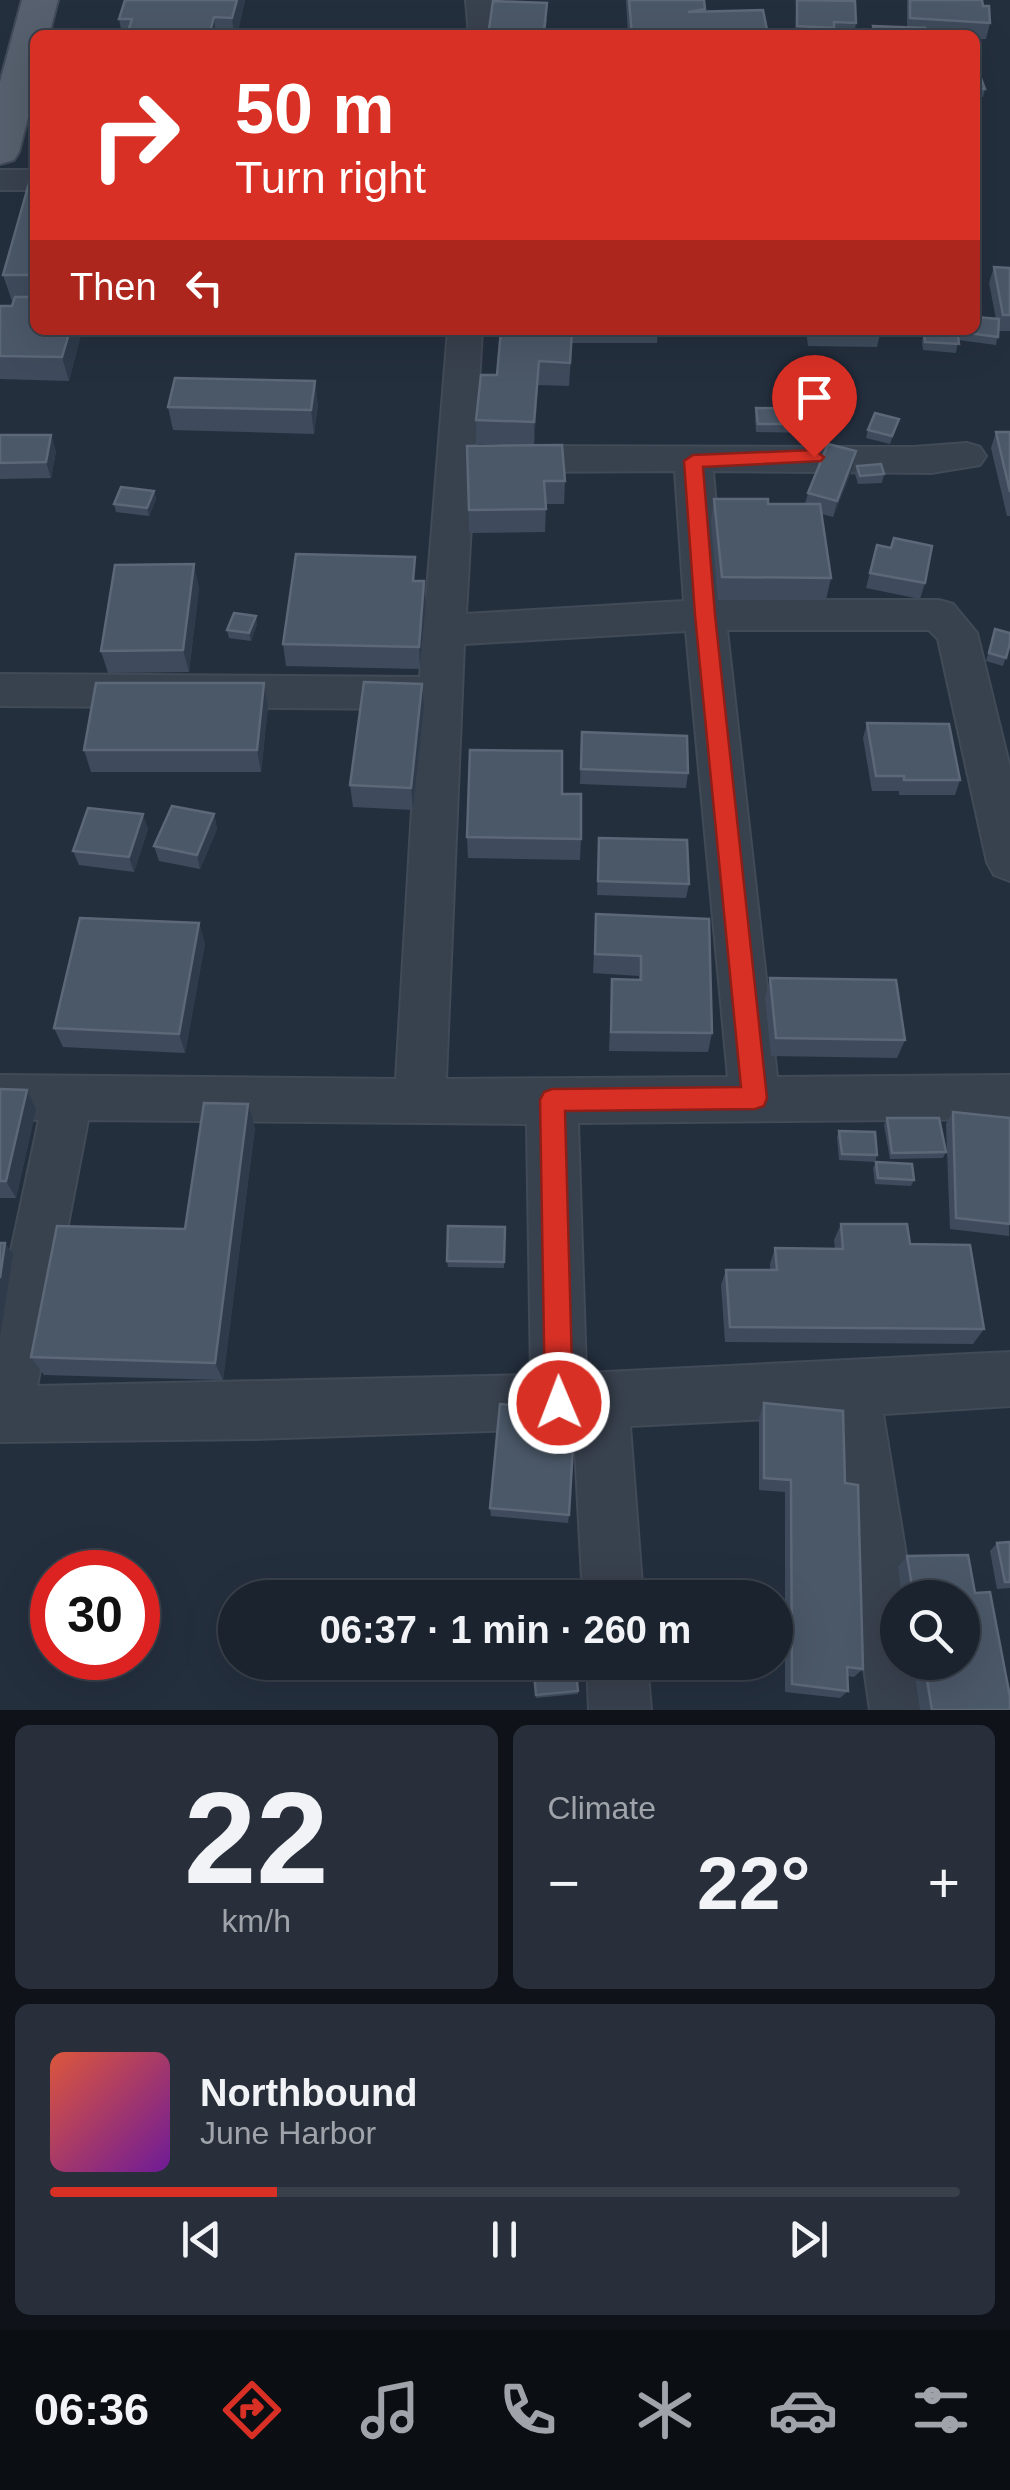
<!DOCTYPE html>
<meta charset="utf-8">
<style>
:root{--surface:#1b232e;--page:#282f3a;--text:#f1f3f6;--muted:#a0a4aa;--line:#39404a;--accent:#d93025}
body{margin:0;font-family:Helvetica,sans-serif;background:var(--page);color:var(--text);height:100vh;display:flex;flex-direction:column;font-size:38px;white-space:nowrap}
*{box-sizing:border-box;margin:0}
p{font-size:32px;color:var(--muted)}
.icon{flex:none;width:55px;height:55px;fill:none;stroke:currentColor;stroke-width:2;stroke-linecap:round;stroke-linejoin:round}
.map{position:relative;height:1710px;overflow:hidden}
.details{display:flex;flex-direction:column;gap:15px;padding:15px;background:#0f1319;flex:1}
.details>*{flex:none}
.hud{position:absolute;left:30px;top:30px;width:950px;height:305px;border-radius:15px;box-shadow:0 10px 40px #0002,0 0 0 2px var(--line);background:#d93025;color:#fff;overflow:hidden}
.tools{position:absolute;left:880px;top:1580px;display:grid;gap:20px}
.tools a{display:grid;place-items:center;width:100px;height:100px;border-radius:50%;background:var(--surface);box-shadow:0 10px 40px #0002,0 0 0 2px var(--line);font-size:50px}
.speed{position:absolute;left:30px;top:1550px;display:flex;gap:20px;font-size:50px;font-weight:700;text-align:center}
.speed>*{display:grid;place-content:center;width:130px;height:130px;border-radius:50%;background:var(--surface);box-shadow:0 10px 40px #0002,0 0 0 2px var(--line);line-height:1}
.speed .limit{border:15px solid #d22;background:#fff;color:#111}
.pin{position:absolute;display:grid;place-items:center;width:85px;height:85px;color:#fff;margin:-102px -42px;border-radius:50% 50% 50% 0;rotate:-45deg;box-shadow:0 0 10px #0007}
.pin .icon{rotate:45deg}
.me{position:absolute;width:110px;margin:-55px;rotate:359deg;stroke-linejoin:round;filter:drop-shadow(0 0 8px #0008)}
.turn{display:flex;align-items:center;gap:35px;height:210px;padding:0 40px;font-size:45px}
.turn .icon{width:130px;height:130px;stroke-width:2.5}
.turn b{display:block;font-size:70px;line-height:85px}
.then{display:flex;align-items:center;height:95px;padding:0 40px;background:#0003;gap:20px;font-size:38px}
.big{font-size:75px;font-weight:600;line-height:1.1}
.details .widget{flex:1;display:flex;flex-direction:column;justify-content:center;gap:15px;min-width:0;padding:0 35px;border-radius:15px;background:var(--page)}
.details .dial{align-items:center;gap:0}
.dial b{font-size:130px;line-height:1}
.song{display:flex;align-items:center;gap:30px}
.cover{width:120px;height:120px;border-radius:15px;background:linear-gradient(135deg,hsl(10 70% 55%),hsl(280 70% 35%))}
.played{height:10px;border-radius:5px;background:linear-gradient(90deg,var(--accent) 25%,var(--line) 25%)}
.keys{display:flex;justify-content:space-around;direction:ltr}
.heat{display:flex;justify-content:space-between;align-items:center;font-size:55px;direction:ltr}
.details .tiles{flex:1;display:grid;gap:15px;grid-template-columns:1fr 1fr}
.widget:last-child{grid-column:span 2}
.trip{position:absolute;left:218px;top:1580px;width:575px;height:100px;border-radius:50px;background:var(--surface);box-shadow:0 10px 40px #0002,0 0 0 2px var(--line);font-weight:600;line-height:100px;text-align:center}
.tab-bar{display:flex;height:160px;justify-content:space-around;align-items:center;background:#0b0e12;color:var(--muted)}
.tab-bar .icon{width:70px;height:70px}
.tab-bar .active{color:var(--accent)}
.tab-bar b{font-size:45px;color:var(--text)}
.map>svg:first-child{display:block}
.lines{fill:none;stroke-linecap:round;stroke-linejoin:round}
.minor-casing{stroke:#414a57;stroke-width:4}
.major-casing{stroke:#414a57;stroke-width:4}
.minor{fill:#38414e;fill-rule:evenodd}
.major{fill:#56606e;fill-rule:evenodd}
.wall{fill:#3f4b5c}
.shaded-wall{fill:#2f3b4b}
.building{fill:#4b5868;stroke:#5c6777;stroke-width:2.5}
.route{fill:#d93025;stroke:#8d1f18;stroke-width:2.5}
</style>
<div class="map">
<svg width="1010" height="1710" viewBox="0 0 1010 1710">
<rect width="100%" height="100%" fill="#242f3e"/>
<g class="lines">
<defs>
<g id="minor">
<path d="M466 0H494L499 35H469Z"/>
<rect x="0" y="170" width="35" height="20"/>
<path d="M448 330H482L466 614 684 601 675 471 501 472 488 468 482 459 488 450 501 446 913 447 967 443 980 447 986 456 980 465 931 473 713 471 724 600H939L953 604 977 633 1010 768V881L994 875 987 862 938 639 929 630H727L777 1077 1010 1075V1119L578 1123 586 1373 1010 1352V1406L883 1414 913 1598H898V1662H924L932 1710H870L828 1416 630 1426 643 1598H583L574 1428 253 1439 0 1442V1302L39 1120 0 1119V1075L396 1079 418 709 0 706V674L420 677ZM686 631 728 1077 446 1079 464 644ZM88 1120 527 1124 531 1375 37 1386Z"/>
<path d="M587 1662H647L651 1710H589Z"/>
</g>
<path id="major" d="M22 0H58L49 35H35V90L19 152 14 160 0 164V82Z"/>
</defs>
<use href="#minor" class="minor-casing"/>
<use href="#major" class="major-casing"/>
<use href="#minor" class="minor"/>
<use href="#major" class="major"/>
</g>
<g class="wall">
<path d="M125 0H245L237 35H122L119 19Z"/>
<path d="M626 0H704L705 11 768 35H628Z"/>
<path d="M797 0 856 23 854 35H795Z"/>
<path d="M907 0H982L983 6 990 23 986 39H975V35H871L873 26 907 28Z"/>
<path d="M547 19 545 35H489V29Z"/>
<path d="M975 73 985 89 983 97H975Z"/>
<path d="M35 162V330H82L69 381 0 379V306H12L13 304 3 275Z"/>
<path d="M994 267 1010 268V331H998L996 345 958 340 956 353 923 350 922 342 924 333 952 335V330H975L996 319 989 283Z"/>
<rect x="323" y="330" width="13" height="5"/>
<path d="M501 330H658L657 343H572L569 386 538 385 534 445 565 481 564 504H546L545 532 469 533 467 446 530 445 477 444 476 420 497 375Z"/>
<path d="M806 330H881L877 347 808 346Z"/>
<path d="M318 404 314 434 173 430 168 407Z"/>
<path d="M756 408 810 424 808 433 756 432 755 417Z"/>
<path d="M899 419 890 444 866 438 868 430Z"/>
<path d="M996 432H1010V516H1007L991 448Z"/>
<path d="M0 435 56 451 51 478 0 479Z"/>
<path d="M857 466 884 474 882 483 858 484 855 474Z"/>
<path d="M853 467 833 517 822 514 831 578 826 600H718L711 522 714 499 768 504H805L808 493Z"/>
<path d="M154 491 156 499 149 516 116 512 114 504Z"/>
<path d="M877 545 925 583 920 599 866 588Z"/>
<path d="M416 581H424L426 604 420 669 286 666 283 644Z"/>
<path d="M199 587 189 672 108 673 101 651Z"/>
<path d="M257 624 251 641 229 638 227 630Z"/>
<path d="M995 629 1010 643 1003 666 986 661Z"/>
<path d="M264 683 268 706 261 772H91L84 750Z"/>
<path d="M422 684 424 706 413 810 353 807 350 785Z"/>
<path d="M867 723 960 780 955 795H899V791H872L863 738Z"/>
<path d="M581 748 688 773 686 788 580 784Z"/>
<path d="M562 794 581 839 580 860 468 858 467 837Z"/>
<path d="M214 814 217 829 200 869 159 861 154 846Z"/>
<path d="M148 829 134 872 79 865 73 851Z"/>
<path d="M599 838 689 884 686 898 597 895Z"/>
<path d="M596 914 709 919 712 1033 708 1052 609 1051 612 979 639 980V976L593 973Z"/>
<path d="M205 943 185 1053 63 1047 54 1028Z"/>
<path d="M770 978 905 1040 897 1058 771 1056 765 998Z"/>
<path d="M0 1089 36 1109 16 1198H0Z"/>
<path d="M953 1112 1010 1118 1009 1236 950 1229 946 1124Z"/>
<path d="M887 1118 946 1152 943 1158 890 1159 884 1125Z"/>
<path d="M255 1127 223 1380 44 1375 31 1357 185 1229Z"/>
<path d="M839 1131 877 1155 875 1162 839 1160 837 1137Z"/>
<path d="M876 1162 914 1180 911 1186 875 1184 873 1168Z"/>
<path d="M841 1224 910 1244 984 1329 973 1344 725 1342 721 1285 726 1270H770V1264L775 1248 835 1249 834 1240Z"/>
<path d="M505 1227 504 1268 448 1267 447 1261Z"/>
<path d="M764 1403 845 1483 863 1669 854 1677 848 1676V1691L840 1698 785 1692V1492L759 1490V1417Z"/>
<path d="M490 1508 569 1515 568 1523 491 1516Z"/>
<path d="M1010 1542V1588L997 1589 990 1551 997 1543Z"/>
<path d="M907 1556 975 1593 1010 1710H920L913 1662H962V1598H902L898 1567Z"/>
<path d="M532 1662 578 1691V1694L536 1698Z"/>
</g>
<g class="shaded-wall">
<path d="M237 0H245L237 35H234L232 18Z"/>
<path d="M214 17 216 35H209Z"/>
<path d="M70 330 82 331 69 381 62 357Z"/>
<path d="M539 361 538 385 534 446V422Z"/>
<path d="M315 381 318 404 314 434 311 410Z"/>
<path d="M51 435 56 451 51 478 46 462Z"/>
<path d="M856 451 853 467 833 517 837 501Z"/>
<path d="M154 491 156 499 149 516 147 508Z"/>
<path d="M194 564 199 587 189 672 183 650Z"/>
<path d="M424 581 426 604 420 669 419 647Z"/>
<path d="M256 616 257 624 251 641 249 633Z"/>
<path d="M264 683 268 706 261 772 257 750Z"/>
<path d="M422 684 424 706 413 810 411 788Z"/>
<path d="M143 814 148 829 134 872 129 857Z"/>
<path d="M214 814 217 829 200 869 197 855Z"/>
<path d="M199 923 205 943 185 1053 179 1034Z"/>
<path d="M27 1090 36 1109 16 1198 6 1181Z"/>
<path d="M248 1104 255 1127 223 1380 215 1363Z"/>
<path d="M5 1243 13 1254 0 1337V1278Z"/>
</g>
<g class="building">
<path d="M125 0H237L232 18 214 17 209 35H127L132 19H119Z"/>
<path d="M629 0H704L705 9 688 12 763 10 768 35H632Z"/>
<path d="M797 0 855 1 856 23 834 22V28L797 26Z"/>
<path d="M910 0H982L983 6H989L990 23 910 18Z"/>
<path d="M493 1 547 3 544 31 489 29Z"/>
<path d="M873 26 925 28V35H875Z"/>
<path d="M975 73H979L985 89H975Z"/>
<path d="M35 162V275H3Z"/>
<path d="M994 267 1010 268V315H1003Z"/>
<path d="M15 297H35V330H70L62 357 0 356V306H12Z"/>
<path d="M975 317 999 319 998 337 954 331 975 330Z"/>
<path d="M501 330H572L570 363 539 361 534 422 476 420 481 375H497Z"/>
<path d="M924 333 958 336 959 344 925 342Z"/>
<path d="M175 378 315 381 311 410 168 407Z"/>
<path d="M756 408 808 409 810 424H758Z"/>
<path d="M875 413 899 419 892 436 868 430Z"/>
<path d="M996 432H1010V492Z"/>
<path d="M0 435H51L46 462 0 463Z"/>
<path d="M828 444 856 451 837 501 808 493Z"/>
<path d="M562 445 565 481H544L546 509 469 510 467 446Z"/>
<path d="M881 464 884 474 860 476 857 466Z"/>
<path d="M121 487 154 491 147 508 114 504Z"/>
<path d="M714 499H768V504H820L831 578 722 577Z"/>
<path d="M894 538 932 546 925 583 870 573 877 545 891 548Z"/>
<path d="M296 554 415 557 413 581H424L419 647 283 644Z"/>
<path d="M194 564 183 650 101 651 115 565Z"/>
<path d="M234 613 256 616 249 633 227 630Z"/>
<path d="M995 629 1010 633V643L1006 658 989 653Z"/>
<path d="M364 682 422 684 411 788 350 785Z"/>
<path d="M96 683H264L257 750H84Z"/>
<path d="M867 723 949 724 960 780H904V776H876Z"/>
<path d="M582 732 687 736 688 773 581 769Z"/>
<path d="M470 750 562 751V794H581V839L467 837Z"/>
<path d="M172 806 214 814 197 855 154 846Z"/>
<path d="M88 808 143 814 129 857 73 851Z"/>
<path d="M599 838 687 840 689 884 598 881Z"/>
<path d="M596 914 709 919 712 1033 611 1032 612 979 641 980V956L595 954Z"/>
<path d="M80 918 199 923 179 1034 54 1028Z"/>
<path d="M770 978 896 980 905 1040 776 1038Z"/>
<path d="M0 1089 27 1090 6 1181H0Z"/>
<path d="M204 1103 248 1104 215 1363 31 1357 57 1226 185 1229Z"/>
<path d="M953 1112 1010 1118V1224L956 1218Z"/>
<path d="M887 1118H939L946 1152 892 1153Z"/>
<path d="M839 1131 875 1132 877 1155 842 1154Z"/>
<path d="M876 1162 912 1164 914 1180 878 1178Z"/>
<path d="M841 1224H907L910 1244 970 1245 984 1329 730 1327 726 1270H777L775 1248 843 1249Z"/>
<path d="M448 1226 505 1227 504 1262 447 1261Z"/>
<path d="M0 1243H5L0 1278Z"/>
<path d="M764 1403 843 1411 845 1483 858 1485 863 1669 847 1667 848 1691 792 1684 791 1480 764 1478Z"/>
<path d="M500 1404 575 1411 569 1515 490 1508Z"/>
<path d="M1010 1542V1582H1005L997 1543Z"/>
<path d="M968 1555 975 1593 990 1592 1010 1697V1710H932L924 1662H962V1598H914L907 1556Z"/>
<path d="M533 1662H575L578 1691 536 1695Z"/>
</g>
<path class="route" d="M814 450 824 457 821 461 703 467 715 615 767 1098 764 1106 755 1109 565 1111 573 1403 569 1413 559 1417 549 1413 545 1403 540 1100 544 1092 552 1089 741 1087 695 615 684 461 693 455Z"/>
</svg>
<div class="tools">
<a><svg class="icon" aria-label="search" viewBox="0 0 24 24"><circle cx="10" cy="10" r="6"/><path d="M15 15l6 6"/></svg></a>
</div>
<div class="speed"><div class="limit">30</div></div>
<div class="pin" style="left:814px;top:457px;background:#d93025"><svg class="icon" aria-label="arrive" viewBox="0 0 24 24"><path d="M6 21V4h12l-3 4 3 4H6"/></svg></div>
<svg class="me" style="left:559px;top:1403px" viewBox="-20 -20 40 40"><circle r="17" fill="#d93025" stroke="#fff" stroke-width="3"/><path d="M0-11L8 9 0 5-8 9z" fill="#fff"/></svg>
<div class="trip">06:37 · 1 min · 260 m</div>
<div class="hud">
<div class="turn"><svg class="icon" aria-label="right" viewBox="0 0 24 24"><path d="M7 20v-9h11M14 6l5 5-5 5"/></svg><div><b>50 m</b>Turn right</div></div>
<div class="then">Then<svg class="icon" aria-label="left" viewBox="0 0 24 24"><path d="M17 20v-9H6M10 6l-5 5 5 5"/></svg></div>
</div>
</div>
<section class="details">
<div class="tiles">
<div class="widget dial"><b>22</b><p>km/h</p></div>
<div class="widget"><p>Climate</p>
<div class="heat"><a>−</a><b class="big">22°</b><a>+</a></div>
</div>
<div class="widget">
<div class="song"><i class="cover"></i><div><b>Northbound</b><p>June Harbor</p></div></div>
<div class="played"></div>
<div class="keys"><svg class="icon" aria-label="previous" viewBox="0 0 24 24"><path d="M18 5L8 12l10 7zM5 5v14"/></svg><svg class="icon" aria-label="pause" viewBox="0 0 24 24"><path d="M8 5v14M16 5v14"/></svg><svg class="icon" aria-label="next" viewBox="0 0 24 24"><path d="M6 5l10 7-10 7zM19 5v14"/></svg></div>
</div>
</div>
</section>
<nav class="tab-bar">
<b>06:36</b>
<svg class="icon active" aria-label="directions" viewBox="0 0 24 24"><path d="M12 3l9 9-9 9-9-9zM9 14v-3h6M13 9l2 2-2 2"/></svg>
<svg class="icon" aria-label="music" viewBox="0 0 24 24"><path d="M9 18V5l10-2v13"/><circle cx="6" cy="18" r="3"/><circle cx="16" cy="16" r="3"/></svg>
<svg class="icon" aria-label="phone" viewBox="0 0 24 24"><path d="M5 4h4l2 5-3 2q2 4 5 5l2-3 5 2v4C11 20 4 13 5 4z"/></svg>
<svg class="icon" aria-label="climate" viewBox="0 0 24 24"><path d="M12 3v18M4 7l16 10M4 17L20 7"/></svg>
<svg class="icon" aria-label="car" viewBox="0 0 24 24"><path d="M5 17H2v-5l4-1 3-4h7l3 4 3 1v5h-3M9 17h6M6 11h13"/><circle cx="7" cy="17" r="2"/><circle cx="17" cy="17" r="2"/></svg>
<svg class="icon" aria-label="filters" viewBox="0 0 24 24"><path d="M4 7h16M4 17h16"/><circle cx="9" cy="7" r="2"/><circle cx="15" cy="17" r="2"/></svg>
</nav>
